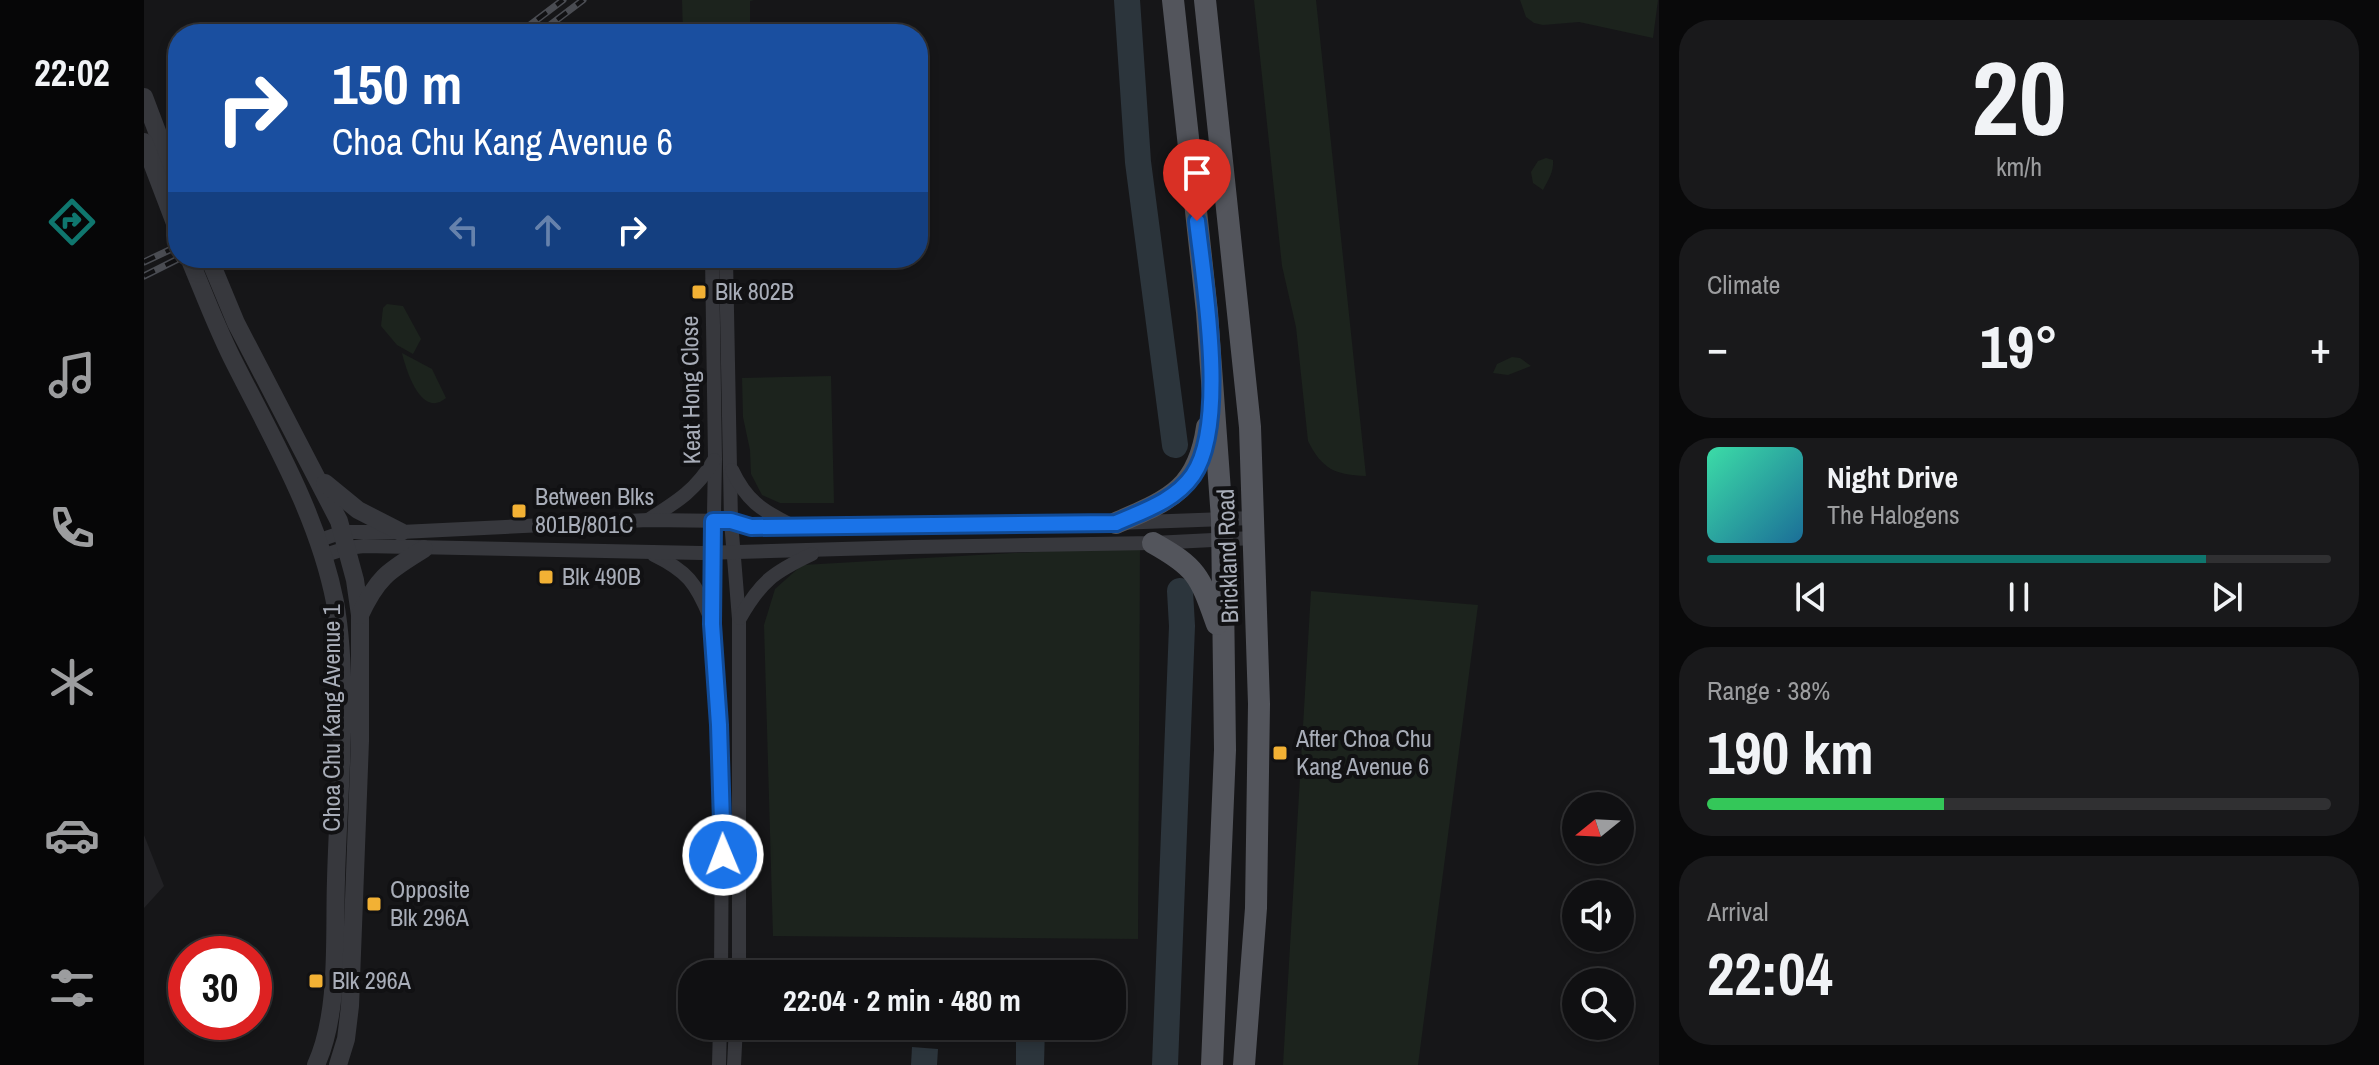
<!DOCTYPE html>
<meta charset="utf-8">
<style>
:root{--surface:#101012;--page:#19191b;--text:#f1f3f6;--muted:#9c9d9f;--line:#303032;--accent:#0f766e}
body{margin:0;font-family:"Archivo Narrow",sans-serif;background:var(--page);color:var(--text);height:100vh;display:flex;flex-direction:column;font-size:30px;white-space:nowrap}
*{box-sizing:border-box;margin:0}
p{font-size:26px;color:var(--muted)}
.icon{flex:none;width:44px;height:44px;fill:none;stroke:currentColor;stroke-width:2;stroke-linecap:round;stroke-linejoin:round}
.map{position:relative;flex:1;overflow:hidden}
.drawer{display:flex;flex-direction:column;gap:20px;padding:20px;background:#09090a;width:720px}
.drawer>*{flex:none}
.top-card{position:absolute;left:24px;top:24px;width:760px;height:244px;border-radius:32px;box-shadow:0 4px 12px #0003,0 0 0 2px var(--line);background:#1a4fa0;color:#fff;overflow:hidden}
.needle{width:52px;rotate:252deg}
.fabs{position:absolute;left:1418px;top:792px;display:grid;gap:16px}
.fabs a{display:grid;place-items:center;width:72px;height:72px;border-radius:50%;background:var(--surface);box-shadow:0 4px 12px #0003,0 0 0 2px var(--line);font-size:40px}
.speed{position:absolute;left:24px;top:936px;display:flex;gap:16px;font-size:40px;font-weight:700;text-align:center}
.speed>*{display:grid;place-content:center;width:104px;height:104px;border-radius:50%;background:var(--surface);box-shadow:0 4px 12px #0003,0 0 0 2px var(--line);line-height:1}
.speed .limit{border:12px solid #d22;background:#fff;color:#111}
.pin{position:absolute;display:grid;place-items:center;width:68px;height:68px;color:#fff;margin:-82px -34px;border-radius:50% 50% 50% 0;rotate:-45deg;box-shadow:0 0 8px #0007}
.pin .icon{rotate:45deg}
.me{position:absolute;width:88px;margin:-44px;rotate:359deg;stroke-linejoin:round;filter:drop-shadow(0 0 6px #0008)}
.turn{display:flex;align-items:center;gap:28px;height:168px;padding:0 32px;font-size:36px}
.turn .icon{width:104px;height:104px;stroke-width:2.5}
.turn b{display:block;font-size:56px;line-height:68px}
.lanes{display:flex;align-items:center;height:76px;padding:0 32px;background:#0003;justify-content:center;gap:40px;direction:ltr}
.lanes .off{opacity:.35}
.big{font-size:60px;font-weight:800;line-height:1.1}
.drawer .tile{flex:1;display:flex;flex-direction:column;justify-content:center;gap:12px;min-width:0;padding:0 28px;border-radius:32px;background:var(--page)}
.drawer .dial{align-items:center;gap:0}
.dial b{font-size:104px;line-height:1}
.song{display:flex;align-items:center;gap:24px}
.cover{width:96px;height:96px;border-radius:12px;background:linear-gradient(135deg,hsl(160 70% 55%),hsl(200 70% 35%))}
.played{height:8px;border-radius:4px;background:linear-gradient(90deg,var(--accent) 80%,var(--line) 80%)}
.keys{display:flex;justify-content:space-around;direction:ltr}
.heat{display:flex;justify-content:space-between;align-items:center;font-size:44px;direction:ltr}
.charge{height:12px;border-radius:6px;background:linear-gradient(90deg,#34c759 38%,var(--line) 0)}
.trip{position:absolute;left:534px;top:960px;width:448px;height:80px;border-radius:32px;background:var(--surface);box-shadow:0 4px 12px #0003,0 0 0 2px var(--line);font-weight:800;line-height:80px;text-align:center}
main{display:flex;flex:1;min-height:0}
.dock{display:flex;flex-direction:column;width:144px;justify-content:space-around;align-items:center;background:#060607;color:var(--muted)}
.dock .icon{width:56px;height:56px}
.dock .selected{color:var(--accent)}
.dock b{font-size:36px;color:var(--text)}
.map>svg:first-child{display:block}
.built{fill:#222225}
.green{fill:#1c231d}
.water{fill:#2c353c}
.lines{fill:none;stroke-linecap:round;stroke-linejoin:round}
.river{stroke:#2c353c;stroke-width:26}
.minor{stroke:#37383d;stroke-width:14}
.tertiary{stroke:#37383d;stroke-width:18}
.primary{stroke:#53555c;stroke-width:22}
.rail-casing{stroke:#4a4c52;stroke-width:7}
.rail{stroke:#111113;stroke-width:4;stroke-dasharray:12;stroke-linecap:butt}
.route-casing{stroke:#114b97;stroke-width:20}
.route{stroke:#1a73e8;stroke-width:14}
.poi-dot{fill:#f2b134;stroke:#111113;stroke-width:3}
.labels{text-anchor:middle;stroke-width:8;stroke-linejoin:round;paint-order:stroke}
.poi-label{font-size:24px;fill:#a8adb8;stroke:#111113;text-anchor:start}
.street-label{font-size:24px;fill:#a8adb8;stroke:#111113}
</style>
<main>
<nav class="dock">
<b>22:02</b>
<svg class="icon selected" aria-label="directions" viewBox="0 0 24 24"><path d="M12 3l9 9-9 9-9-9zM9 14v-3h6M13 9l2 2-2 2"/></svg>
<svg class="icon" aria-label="music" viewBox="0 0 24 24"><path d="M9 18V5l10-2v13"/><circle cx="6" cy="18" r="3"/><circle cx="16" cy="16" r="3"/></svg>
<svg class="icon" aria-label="phone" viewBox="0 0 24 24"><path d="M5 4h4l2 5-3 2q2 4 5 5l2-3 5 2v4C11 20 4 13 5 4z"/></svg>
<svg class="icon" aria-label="climate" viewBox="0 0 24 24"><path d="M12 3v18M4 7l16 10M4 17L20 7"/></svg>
<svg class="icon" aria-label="car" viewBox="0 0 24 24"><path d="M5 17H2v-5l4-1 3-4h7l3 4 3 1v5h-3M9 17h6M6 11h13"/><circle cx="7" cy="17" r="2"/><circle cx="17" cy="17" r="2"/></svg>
<svg class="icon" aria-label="filters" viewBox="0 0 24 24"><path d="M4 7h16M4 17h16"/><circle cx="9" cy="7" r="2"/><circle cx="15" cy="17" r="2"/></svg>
</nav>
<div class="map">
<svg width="1515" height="1065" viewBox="0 0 1515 1065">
<rect width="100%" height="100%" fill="#161618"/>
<path class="built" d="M0 835 20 886 0 908Z"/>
<g class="green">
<path d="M538 0H610L606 1V34H539Z"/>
<path d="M1110 0H1172L1222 476C1191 475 1178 469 1164 441L1152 327 1138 266Z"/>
<path d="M1376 0H1514L1509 38 1435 22 1399 25 1390 23 1382 17Z"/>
<path d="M1402 158 1409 160C1410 172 1404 180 1399 190L1389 183 1387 172 1394 161Z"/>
<path d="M243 304 259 306 277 339 269 354 253 345 237 326 239 308Z"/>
<path d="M258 353 288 369 302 398C277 419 262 370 258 353Z"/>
<path d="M1368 357 1376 358 1387 366 1364 375 1349 373 1353 364Z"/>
<path d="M687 376 690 503H636L618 495 607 474 606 450 599 417 598 378Z"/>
<path d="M996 546 994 939 629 936 620 625 631 589 658 565Z"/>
<path d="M1167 591 1334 605 1274 1065H1139Z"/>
</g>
<g class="water">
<path d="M872 1026H901L900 1065H872Z"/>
<path d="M768 1047 794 1049 793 1065H767Z"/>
</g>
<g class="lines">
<g class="river">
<path d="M983 0 994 162 1031 445"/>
<path d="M1021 1065 1038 626 1036 591"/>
</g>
<g class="minor">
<path d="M568 258 571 459 568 624 578 817 577 974"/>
<path d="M582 258 587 521 595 619V974"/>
<path d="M588 470C602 500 617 510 647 525"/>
<path d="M504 520C534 501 552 490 570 460"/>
<path d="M173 541 199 532H257L504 520 587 521 607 527H651L972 523 1109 518"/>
<path d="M510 555C543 571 552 583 566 617"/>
<path d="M178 556 203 548 220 546 557 553 768 547 1009 543 1109 538"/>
<path d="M596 618C617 581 630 572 668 554"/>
<path d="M575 1065 576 1026"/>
<path d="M590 1065 592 1026"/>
</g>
<g class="tertiary">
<path d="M0 97 34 187"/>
<path d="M0 142 34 231"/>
<path d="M45 258C59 291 72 326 88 358 127 436 174 515 191 602 206 686 194 794 192 880 190 938 196 1012 172 1065"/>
<path d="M65 258 92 323 195 521 211 580 216 615V741L206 1006 202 1039 194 1065"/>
<path d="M181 483 214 510 257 532"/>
<path d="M216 615C234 576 245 571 280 549"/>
</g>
<g class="primary">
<path d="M1029 0 1063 312 1078 519 1081 750 1068 1065"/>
<path d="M1061 0 1106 427 1115 704 1112 908 1100 1065"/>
<path d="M972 523C1025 500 1054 490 1063 427"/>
<path d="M1009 543C1054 568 1056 577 1073 624"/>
</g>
<defs>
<g id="rail">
<path d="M374 34 419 0"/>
<path d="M394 34 439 0"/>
<path d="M0 262 34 246"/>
<path d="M0 276 36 258"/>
</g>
</defs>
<use href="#rail" class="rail-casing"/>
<use href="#rail" class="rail"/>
</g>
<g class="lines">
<defs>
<path id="route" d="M579 855 575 725 568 624 569 521H587L607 527 972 523C999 511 1031 501 1049 475 1084 424 1060 282 1053 221"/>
</defs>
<use href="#route" class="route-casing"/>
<use href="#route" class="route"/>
</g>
<g class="poi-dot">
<rect x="547" y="284" width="16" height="16" rx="4"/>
<rect x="367" y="503" width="16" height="16" rx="4"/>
<rect x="394" y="569" width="16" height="16" rx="4"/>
<rect x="1128" y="745" width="16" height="16" rx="4"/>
<rect x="222" y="896" width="16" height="16" rx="4"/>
<rect x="164" y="973" width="16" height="16" rx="4"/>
</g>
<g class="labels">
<g class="poi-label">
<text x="571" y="300">Blk 802B</text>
<text x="391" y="505">Between Blks<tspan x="391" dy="28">801B/801C</tspan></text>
<text x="418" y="585">Blk 490B</text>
<text x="1152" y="747">After Choa Chu<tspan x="1152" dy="28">Kang Avenue 6</tspan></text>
<text x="246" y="898">Opposite<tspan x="246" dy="28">Blk 296A</tspan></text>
<text x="188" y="989">Blk 296A</text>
</g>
<g class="street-label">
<text transform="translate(547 390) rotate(-91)" y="8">Keat Hong Close</text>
<text transform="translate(1084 556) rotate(-92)" y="8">Brickland Road</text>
<text transform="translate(188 718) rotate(-90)" y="8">Choa Chu Kang Avenue 1</text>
</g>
</g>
</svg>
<div class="fabs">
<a><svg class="needle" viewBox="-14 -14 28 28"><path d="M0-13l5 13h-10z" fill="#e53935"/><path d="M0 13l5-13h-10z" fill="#9c9d9f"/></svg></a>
<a><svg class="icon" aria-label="sound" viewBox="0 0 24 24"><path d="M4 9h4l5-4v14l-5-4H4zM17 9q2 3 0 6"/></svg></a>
<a><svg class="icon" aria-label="search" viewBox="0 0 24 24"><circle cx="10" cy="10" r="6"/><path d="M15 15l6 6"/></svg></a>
</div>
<div class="speed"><div class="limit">30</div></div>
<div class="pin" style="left:1053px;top:221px;background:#d93025"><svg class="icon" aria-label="arrive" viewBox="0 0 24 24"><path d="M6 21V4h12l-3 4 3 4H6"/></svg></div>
<svg class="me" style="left:579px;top:855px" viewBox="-20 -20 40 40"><circle r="17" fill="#1a73e8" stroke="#fff" stroke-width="3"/><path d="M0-11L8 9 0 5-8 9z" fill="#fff"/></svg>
<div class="trip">22:04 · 2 min · 480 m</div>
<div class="top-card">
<div class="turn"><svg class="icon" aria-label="right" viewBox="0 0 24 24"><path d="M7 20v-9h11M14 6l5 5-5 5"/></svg><div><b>150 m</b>Choa Chu Kang Avenue 6</div></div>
<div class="lanes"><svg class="icon off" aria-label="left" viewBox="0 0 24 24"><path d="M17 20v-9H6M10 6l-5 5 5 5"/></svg><svg class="icon off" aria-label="ahead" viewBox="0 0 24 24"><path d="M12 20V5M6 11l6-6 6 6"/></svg><svg class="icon" aria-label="right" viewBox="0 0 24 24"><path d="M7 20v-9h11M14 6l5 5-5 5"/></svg></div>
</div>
</div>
<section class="drawer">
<div class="tile dial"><b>20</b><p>km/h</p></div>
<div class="tile"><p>Climate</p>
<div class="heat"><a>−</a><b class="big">19°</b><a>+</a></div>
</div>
<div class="tile">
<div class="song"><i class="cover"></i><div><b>Night Drive</b><p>The Halogens</p></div></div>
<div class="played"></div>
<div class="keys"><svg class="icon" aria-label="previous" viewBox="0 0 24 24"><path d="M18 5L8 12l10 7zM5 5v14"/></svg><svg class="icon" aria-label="pause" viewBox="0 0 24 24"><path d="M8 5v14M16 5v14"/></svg><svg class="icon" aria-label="next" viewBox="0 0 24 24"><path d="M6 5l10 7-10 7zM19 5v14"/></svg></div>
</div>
<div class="tile"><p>Range · 38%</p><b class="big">190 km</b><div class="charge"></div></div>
<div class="tile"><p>Arrival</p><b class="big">22:04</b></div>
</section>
</main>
